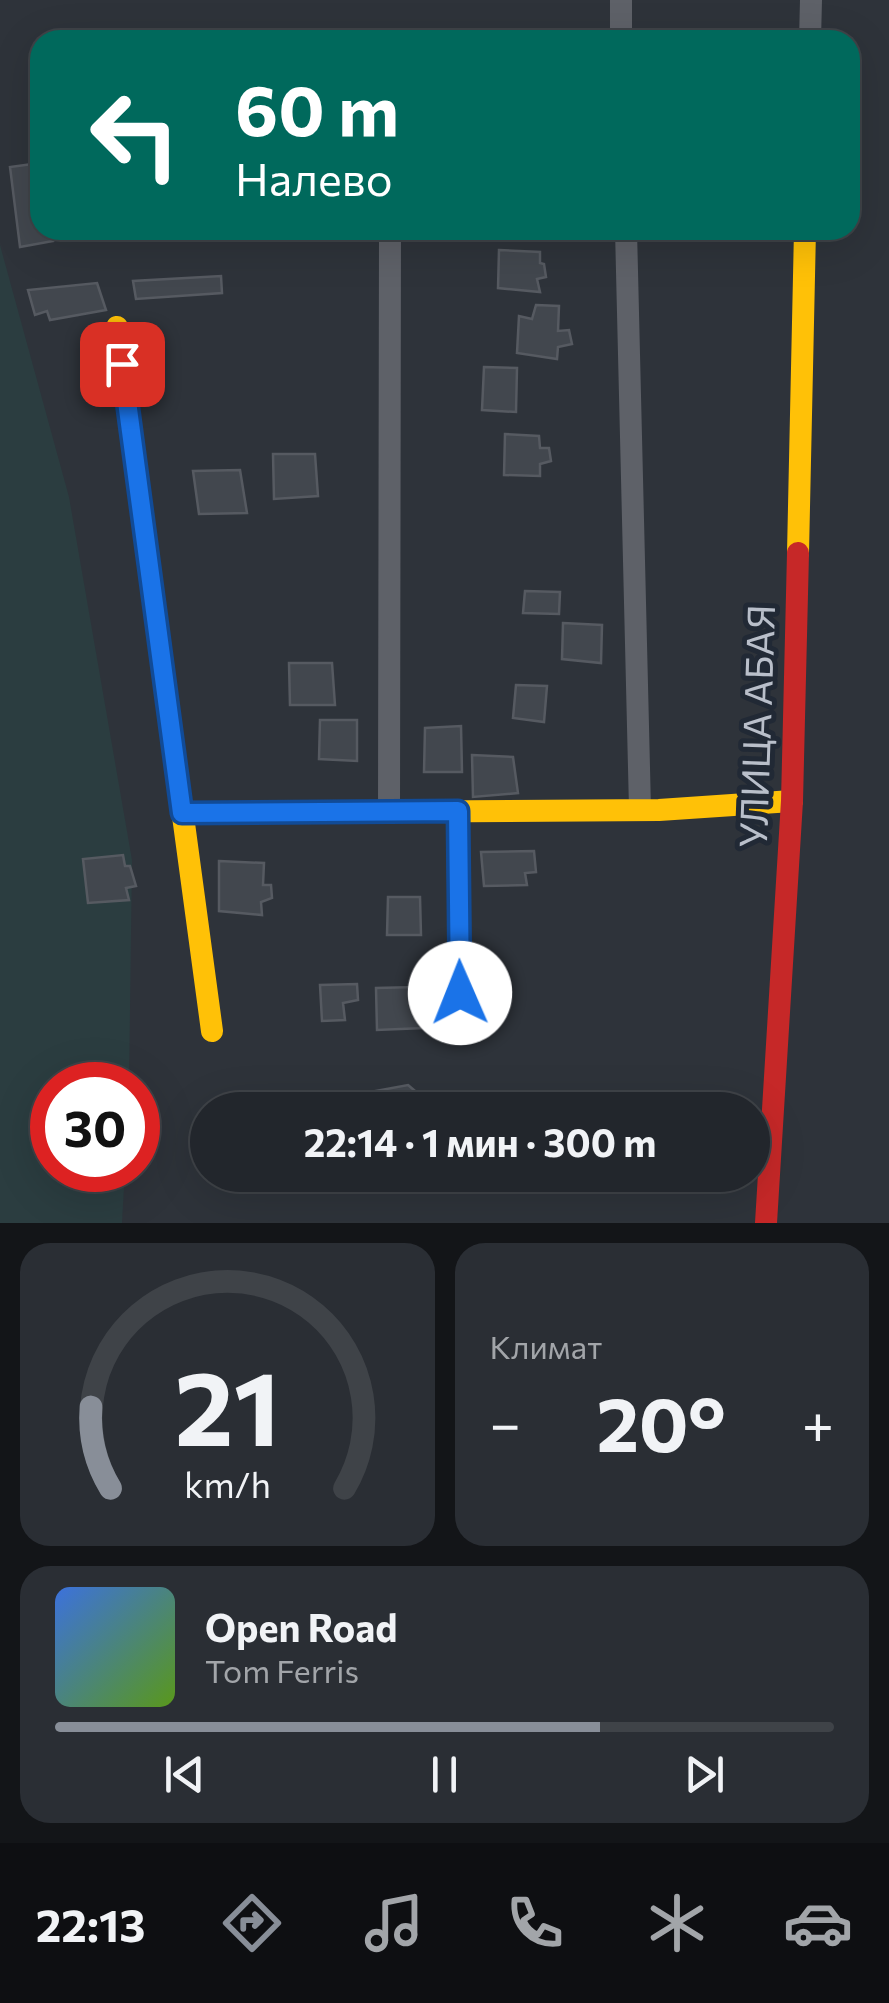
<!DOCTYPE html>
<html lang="ru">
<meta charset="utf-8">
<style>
:root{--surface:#22262c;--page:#2a2e34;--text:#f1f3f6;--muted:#a2a5a9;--line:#3f4348;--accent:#888e98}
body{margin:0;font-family:Commissioner,sans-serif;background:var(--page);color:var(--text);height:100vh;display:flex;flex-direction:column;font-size:38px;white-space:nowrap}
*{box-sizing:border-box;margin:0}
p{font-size:32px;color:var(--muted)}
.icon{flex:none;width:55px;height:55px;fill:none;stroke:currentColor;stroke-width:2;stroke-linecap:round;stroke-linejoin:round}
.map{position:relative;height:1223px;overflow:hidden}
.drawer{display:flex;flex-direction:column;gap:20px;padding:20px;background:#131518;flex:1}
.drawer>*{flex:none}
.guide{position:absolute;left:30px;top:30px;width:830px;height:210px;border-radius:30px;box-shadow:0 10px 40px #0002,0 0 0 2px var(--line);background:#00695c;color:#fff;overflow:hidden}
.speed{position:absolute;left:30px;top:1062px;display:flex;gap:20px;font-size:50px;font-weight:700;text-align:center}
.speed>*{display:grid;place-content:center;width:130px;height:130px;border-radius:50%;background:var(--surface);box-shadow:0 10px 40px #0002,0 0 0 2px var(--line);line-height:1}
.speed .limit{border:15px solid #d22;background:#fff;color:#111}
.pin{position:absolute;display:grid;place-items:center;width:85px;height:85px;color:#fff;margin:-42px;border-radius:20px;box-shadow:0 5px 15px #0006}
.me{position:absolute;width:110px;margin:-55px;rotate:359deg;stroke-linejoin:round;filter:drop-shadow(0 0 8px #0008)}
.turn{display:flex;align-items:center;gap:35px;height:210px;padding:0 40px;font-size:45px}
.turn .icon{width:130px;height:130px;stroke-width:2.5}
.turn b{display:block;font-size:70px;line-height:85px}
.big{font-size:75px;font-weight:700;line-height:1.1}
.drawer .card{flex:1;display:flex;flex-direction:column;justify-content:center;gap:15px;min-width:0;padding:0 35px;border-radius:30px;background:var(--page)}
.drawer .dial{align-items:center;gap:0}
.dial svg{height:260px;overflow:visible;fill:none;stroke:var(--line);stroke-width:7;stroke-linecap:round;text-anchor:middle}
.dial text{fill:var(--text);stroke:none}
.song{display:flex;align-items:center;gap:30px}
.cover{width:120px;height:120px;border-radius:15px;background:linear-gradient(135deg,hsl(220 70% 55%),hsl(90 70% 35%))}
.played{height:10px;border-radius:5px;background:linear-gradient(90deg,var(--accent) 70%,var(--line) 70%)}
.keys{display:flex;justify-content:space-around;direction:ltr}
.heat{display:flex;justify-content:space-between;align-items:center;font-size:55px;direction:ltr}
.drawer .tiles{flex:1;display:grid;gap:20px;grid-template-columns:1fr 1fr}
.card:last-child{grid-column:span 2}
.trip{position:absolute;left:190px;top:1092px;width:580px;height:100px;border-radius:50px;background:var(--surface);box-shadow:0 10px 40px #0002,0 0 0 2px var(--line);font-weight:700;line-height:100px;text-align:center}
.menu{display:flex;height:160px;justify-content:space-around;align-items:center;background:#0e0f12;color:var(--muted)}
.menu .icon{width:70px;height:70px}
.menu .selected{color:var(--accent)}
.menu b{font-size:45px;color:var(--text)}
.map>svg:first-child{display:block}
.green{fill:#2b3d40}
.building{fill:#42474e;stroke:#565a61;stroke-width:2.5}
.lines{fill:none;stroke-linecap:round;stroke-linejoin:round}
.street{stroke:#5e6168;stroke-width:22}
.slow{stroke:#ffc107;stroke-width:22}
.jam{stroke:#c62828;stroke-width:22}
.route-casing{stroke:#114b97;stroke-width:25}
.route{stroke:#1a73e8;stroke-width:18}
.labels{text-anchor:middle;stroke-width:10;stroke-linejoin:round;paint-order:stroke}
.street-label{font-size:38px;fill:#b9bfca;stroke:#212935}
</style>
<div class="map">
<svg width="889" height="1223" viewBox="0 0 889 1223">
<rect width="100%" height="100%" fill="#2e333a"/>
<path class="green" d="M0 245 69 497 132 860 129 1085H52V1170H125L122 1223H0Z"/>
<g class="building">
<path d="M40 163V230H51L53 241 20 247 10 167Z"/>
<path d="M499 250 540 252V263L544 264 546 277 537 279 540 292 498 288Z"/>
<path d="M221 276 222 293 136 299 133 281Z"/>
<path d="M97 283 106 310 50 320 47 311 35 315 28 290Z"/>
<path d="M536 305 559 306 558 331 569 330 572 344 558 347 557 359 517 353 519 316 532 319Z"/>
<path d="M484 367 517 368 516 412 482 410Z"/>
<path d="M505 434 539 436 540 448H549L551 461 540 464V476L504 475Z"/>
<path d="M273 454H315L318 496 274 499Z"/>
<path d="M240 470 247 513 199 514 193 471Z"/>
<path d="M525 591 560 592 559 614 523 613Z"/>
<path d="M563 623 602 625 601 663 562 659Z"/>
<path d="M289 663H332L335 705H290Z"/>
<path d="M516 685 547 686 544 722 513 718Z"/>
<path d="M320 720H357V761L319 759Z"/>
<path d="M461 726 462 772H424L425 728Z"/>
<path d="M472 755 513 757 518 793 473 797Z"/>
<path d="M534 851 536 872 525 873 527 885 484 886 481 852Z"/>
<path d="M123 855 125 866H130L136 886 126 888 129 900 88 903 83 859Z"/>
<path d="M219 861 264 863 263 885H271L272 898 261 902 262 915 219 911Z"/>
<path d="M388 897H420L421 935H387Z"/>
<path d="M357 984 358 1000 343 1003 345 1020 322 1021 320 985Z"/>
<path d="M417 987V1007L423 1008 424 1028 377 1030 376 988Z"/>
<path d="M408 1085 420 1095 421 1110H371L370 1092Z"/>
</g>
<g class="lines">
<g class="street">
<path d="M621 0V40"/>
<path d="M810 40 811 0"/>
<path d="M626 230 640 809"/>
<path d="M389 811 390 230"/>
<path d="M457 811 460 1030"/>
</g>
<g class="slow">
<path d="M117 327 212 1031"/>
<path d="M798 553 805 230"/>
<path d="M182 813 659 810 792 801"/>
</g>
<path class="jam" d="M766 1223 792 801 798 553"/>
</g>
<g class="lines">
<defs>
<path id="route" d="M122 364 182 813 458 811 460 993"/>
</defs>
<use href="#route" class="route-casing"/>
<use href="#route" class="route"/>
</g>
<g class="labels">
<g class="street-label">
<text transform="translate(758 726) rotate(-88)" y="13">УЛИЦА АБАЯ</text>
</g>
</g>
</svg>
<div class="speed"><div class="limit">30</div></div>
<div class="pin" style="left:122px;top:364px;background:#d93025"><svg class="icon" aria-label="arrive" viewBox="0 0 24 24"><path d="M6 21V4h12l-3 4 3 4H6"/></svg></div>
<svg class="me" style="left:460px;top:993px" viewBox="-20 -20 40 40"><circle r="19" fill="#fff"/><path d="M0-13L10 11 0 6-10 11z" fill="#1a73e8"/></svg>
<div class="trip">22:14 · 1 мин · 300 m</div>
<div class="guide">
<div class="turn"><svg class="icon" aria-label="left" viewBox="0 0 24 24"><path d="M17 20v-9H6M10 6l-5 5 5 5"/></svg><div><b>60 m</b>Налево</div></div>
</div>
</div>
<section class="drawer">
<div class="tiles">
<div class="card dial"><svg viewBox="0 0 100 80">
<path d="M14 69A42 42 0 1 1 86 69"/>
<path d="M14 69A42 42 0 0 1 8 44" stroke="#888e98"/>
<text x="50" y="56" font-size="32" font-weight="700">21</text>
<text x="50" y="72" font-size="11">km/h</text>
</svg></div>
<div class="card"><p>Климат</p>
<div class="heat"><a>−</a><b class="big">20°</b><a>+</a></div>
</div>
<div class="card">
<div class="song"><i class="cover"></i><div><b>Open Road</b><p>Tom Ferris</p></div></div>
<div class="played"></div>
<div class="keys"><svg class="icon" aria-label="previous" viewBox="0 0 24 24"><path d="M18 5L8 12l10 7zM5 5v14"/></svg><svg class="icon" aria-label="pause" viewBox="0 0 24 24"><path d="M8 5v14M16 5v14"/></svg><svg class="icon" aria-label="next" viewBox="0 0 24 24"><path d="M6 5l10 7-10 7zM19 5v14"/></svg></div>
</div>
</div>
</section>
<nav class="menu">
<b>22:13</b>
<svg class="icon selected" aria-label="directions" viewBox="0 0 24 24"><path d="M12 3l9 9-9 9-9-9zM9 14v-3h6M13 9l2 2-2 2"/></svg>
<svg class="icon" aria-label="music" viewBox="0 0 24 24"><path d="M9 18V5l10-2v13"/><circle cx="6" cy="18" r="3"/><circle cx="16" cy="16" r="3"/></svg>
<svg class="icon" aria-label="phone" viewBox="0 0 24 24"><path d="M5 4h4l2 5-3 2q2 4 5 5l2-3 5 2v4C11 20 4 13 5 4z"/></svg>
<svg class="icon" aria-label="climate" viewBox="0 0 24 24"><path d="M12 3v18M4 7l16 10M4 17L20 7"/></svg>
<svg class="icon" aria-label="car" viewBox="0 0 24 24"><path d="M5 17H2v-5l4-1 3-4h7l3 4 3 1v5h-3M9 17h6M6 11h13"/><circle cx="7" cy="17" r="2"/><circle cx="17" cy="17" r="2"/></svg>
</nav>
